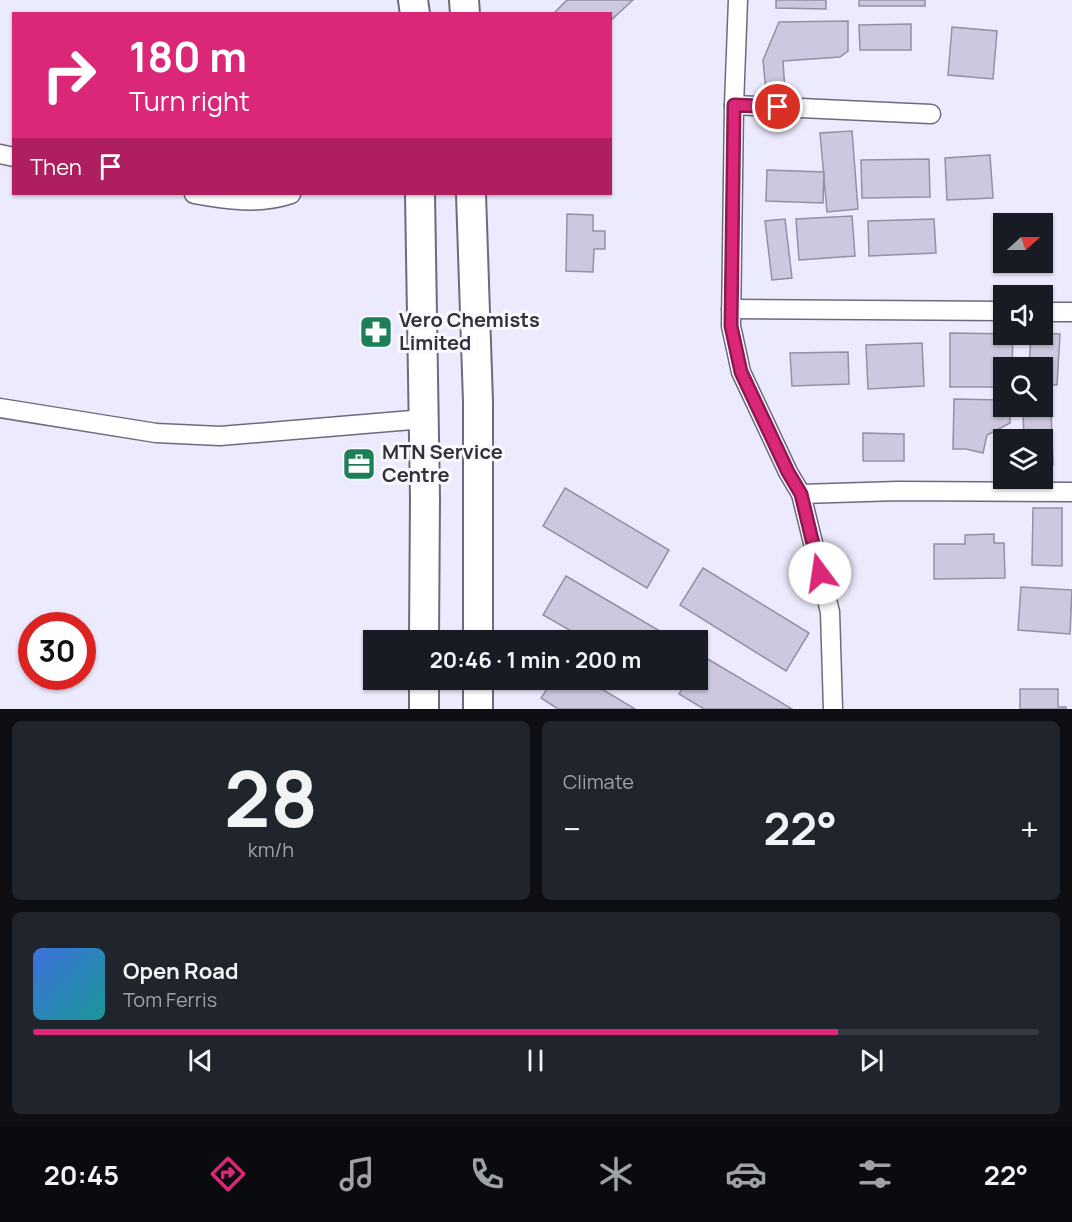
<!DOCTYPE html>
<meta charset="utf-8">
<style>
:root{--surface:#171b24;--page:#20242c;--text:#f1f3f6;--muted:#9ea1a6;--line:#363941;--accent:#db2777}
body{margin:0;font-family:Manrope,sans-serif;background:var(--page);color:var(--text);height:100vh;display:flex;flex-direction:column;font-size:22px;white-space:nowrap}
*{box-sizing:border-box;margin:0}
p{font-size:20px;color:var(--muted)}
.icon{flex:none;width:33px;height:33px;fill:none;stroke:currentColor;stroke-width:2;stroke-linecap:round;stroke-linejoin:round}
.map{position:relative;height:709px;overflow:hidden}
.details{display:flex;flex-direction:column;gap:12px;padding:12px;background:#0d0f14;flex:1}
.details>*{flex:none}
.hud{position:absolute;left:12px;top:12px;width:600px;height:183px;border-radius:0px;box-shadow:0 2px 4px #0004;background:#db2777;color:#fff;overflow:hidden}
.needle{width:39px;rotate:69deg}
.fabs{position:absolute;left:993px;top:213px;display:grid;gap:12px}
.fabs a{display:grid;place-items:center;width:60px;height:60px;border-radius:0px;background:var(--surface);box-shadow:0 2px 4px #0004;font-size:30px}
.speed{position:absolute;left:18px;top:612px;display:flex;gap:12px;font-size:30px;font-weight:700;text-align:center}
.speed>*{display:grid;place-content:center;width:78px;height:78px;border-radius:50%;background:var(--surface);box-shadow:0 2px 4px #0004;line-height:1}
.speed .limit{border:9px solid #d22;background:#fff;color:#111}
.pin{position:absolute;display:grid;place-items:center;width:51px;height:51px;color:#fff;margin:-26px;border:3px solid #fff;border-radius:50%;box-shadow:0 2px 6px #0007}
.me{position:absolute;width:66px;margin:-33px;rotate:346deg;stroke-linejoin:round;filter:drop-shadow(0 0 4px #0008)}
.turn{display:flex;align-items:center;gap:21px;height:126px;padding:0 18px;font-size:27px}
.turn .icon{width:78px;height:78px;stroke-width:2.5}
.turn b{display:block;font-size:42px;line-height:51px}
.then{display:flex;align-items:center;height:57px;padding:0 18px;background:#0003;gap:12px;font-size:22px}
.big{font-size:45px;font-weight:700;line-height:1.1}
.details .card{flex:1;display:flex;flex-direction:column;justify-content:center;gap:9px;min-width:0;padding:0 21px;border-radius:9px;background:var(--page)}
.details .dial{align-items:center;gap:0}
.dial b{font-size:78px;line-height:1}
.song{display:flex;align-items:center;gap:18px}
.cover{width:72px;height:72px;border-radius:9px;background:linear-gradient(135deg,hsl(220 70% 55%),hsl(180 70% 35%))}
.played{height:6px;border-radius:3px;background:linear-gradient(90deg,var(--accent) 80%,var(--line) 80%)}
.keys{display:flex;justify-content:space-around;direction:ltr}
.heat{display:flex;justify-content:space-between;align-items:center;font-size:33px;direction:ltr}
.details .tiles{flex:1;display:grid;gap:12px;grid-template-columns:1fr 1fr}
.card:last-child{grid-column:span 2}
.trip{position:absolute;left:363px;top:630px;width:345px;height:60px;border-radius:0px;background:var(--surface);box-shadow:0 2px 4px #0004;font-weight:700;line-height:60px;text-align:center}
.dock{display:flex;height:96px;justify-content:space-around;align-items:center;background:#090b0e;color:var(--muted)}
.dock .icon{width:42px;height:42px}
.dock .active{color:var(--accent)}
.dock b{font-size:27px;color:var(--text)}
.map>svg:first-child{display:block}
.building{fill:#cbc8df;stroke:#9390a6;stroke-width:1.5}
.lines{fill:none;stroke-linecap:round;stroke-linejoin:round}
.minor-casing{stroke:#6d6a7f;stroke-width:21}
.primary-casing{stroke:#6d6a7f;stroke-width:32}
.minor{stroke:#fff;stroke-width:18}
.primary{stroke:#fff;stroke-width:28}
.route-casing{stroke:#8e194d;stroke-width:15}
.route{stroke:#db2777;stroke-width:10}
.labels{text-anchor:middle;stroke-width:6;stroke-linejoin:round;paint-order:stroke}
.poi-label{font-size:20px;font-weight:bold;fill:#32313a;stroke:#faf9fe;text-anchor:start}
</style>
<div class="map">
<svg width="1072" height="709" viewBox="0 0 1072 709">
<rect width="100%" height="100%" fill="#eceafd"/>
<g class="building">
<path d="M567 0H633L610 21V14H553Z"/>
<path d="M776 0H826V9L776 8Z"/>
<rect x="859" y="0" width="66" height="6"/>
<path d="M848 21V51L840 57 783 61 785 91 766 92 763 60 779 22Z"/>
<path d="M911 24V50H860L859 25Z"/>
<path d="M952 27 997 31 993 79 948 75Z"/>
<path d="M852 131 858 209 827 212 820 133Z"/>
<path d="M990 155 993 198 947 200 945 158Z"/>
<path d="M929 159 930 197 862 198 861 160Z"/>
<path d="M767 170 824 172 823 203 766 201Z"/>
<path d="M567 214 593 215V231H605V249H594L593 272 566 271Z"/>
<path d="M852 216 855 256 799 260 796 219Z"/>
<path d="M785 219 792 278 772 280 765 221Z"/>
<path d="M934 219 936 253 869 256 868 221Z"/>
<path d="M950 333 1013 334 1012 368H1004V387H950Z"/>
<path d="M1042 333 1060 334 1057 385 1042 384V368H1029L1031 334Z"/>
<path d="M922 343 924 386 868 389 866 345Z"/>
<path d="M848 352 849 384 792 386 790 353Z"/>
<path d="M954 399 1004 400V406H1010V423L987 435 983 453 966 449H953Z"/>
<path d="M1051 411 1053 465H1042V440H1024L1023 412Z"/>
<path d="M863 433 904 434V461H863Z"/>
<path d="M565 488 669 550 647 588 543 526Z"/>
<path d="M1033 508H1062V566L1032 565Z"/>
<path d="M994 534V543H1004L1005 578 934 579V544H965V535Z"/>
<path d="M703 568 809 633 786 671 680 605Z"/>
<path d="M566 576 670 637 668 640H587L543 615Z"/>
<path d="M1021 587 1072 590 1070 634 1018 630Z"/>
<path d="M701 655 792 709H704L679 694 687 680H698V662Z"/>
<path d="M553 680H587L635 709H558L541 698Z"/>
<path d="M1020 689H1058V707H1066V709H1020Z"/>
</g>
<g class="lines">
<defs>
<g id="minor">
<path d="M738 0 734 105 731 326 741 372 788 472 801 494 830 612 833 709"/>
<path d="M734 105 931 114"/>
<path d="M0 154 14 157"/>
<path d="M194 194C226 200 259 205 291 194"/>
<path d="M731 309 1004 311"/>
<path d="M1042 312H1072"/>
<path d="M0 408 156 433 220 436 424 419"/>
<path d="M801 494 898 491 1072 492"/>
</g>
<g id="primary">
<path d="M413 0 415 14"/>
<path d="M464 0 465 14"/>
<path d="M420 194 425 498 424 640"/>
<path d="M471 194 478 402V640"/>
<path d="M424 709V680"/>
<path d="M478 709V680"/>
</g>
</defs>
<use href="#minor" class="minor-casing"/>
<use href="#primary" class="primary-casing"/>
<use href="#minor" class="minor"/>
<use href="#primary" class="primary"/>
</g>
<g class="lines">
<defs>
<path id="route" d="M778 107 734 105 731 326 741 372 788 472 801 494 820 573"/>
</defs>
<use href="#route" class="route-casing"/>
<use href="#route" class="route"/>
</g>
<defs>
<symbol id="pharmacy-square" viewBox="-11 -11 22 22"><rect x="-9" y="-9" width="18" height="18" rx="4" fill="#1c7f57" stroke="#faf9fe"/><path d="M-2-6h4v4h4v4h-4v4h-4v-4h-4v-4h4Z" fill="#fff"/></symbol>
<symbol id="office-square" viewBox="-11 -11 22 22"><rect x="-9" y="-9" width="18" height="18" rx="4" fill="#1c7f57" stroke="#faf9fe"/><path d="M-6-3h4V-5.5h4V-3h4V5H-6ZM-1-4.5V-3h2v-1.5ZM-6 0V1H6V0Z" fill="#fff"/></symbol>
</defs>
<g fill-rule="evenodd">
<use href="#pharmacy-square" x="357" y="313" width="38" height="38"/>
<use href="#office-square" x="340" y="445" width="38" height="38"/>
</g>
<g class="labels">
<g class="poi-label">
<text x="399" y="327">Vero Chemists<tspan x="399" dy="23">Limited</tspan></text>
<text x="382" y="459">MTN Service<tspan x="382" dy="23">Centre</tspan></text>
</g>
</g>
</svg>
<div class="fabs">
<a><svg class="needle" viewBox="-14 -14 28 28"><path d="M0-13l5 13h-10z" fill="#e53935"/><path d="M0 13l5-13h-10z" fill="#9ea1a6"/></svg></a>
<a><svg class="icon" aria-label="sound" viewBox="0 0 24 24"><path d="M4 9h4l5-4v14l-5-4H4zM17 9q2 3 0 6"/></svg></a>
<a><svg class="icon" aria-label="search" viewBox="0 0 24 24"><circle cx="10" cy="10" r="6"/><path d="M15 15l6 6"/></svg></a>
<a><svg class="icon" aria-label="layers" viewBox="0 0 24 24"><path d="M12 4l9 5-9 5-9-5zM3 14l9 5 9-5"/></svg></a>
</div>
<div class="speed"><div class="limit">30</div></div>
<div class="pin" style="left:778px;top:107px;background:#d93025"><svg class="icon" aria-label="arrive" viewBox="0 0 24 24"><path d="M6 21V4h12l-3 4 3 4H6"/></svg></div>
<svg class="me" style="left:820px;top:573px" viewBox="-20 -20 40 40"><circle r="19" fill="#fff"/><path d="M0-13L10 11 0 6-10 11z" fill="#db2777"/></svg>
<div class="trip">20:46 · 1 min · 200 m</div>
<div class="hud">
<div class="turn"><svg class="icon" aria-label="right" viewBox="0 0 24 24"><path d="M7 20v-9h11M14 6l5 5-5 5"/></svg><div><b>180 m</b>Turn right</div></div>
<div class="then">Then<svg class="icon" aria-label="arrive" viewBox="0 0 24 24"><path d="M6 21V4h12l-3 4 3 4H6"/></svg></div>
</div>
</div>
<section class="details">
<div class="tiles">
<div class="card dial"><b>28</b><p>km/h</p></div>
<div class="card"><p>Climate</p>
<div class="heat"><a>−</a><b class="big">22°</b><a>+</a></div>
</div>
<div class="card">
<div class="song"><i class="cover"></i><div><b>Open Road</b><p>Tom Ferris</p></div></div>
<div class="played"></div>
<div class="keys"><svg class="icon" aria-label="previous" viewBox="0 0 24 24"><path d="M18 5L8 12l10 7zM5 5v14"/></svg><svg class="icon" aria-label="pause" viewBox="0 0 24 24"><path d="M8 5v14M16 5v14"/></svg><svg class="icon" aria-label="next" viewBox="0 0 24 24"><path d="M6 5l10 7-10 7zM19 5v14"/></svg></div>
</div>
</div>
</section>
<nav class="dock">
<b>20:45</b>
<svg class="icon active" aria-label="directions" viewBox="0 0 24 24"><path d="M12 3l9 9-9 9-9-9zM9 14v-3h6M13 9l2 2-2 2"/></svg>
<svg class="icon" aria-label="music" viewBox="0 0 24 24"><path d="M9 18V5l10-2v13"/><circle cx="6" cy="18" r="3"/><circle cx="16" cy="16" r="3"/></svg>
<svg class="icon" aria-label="phone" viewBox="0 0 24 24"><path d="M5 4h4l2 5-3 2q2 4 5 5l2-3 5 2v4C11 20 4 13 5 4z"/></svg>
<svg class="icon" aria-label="climate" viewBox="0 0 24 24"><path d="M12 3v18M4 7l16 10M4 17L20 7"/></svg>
<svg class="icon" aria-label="car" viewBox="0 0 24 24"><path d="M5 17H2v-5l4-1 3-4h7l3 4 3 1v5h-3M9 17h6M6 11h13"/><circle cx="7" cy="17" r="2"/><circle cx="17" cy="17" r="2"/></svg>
<svg class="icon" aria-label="filters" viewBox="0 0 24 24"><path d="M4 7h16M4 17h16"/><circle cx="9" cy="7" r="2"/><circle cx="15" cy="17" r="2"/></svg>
<b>22°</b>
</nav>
